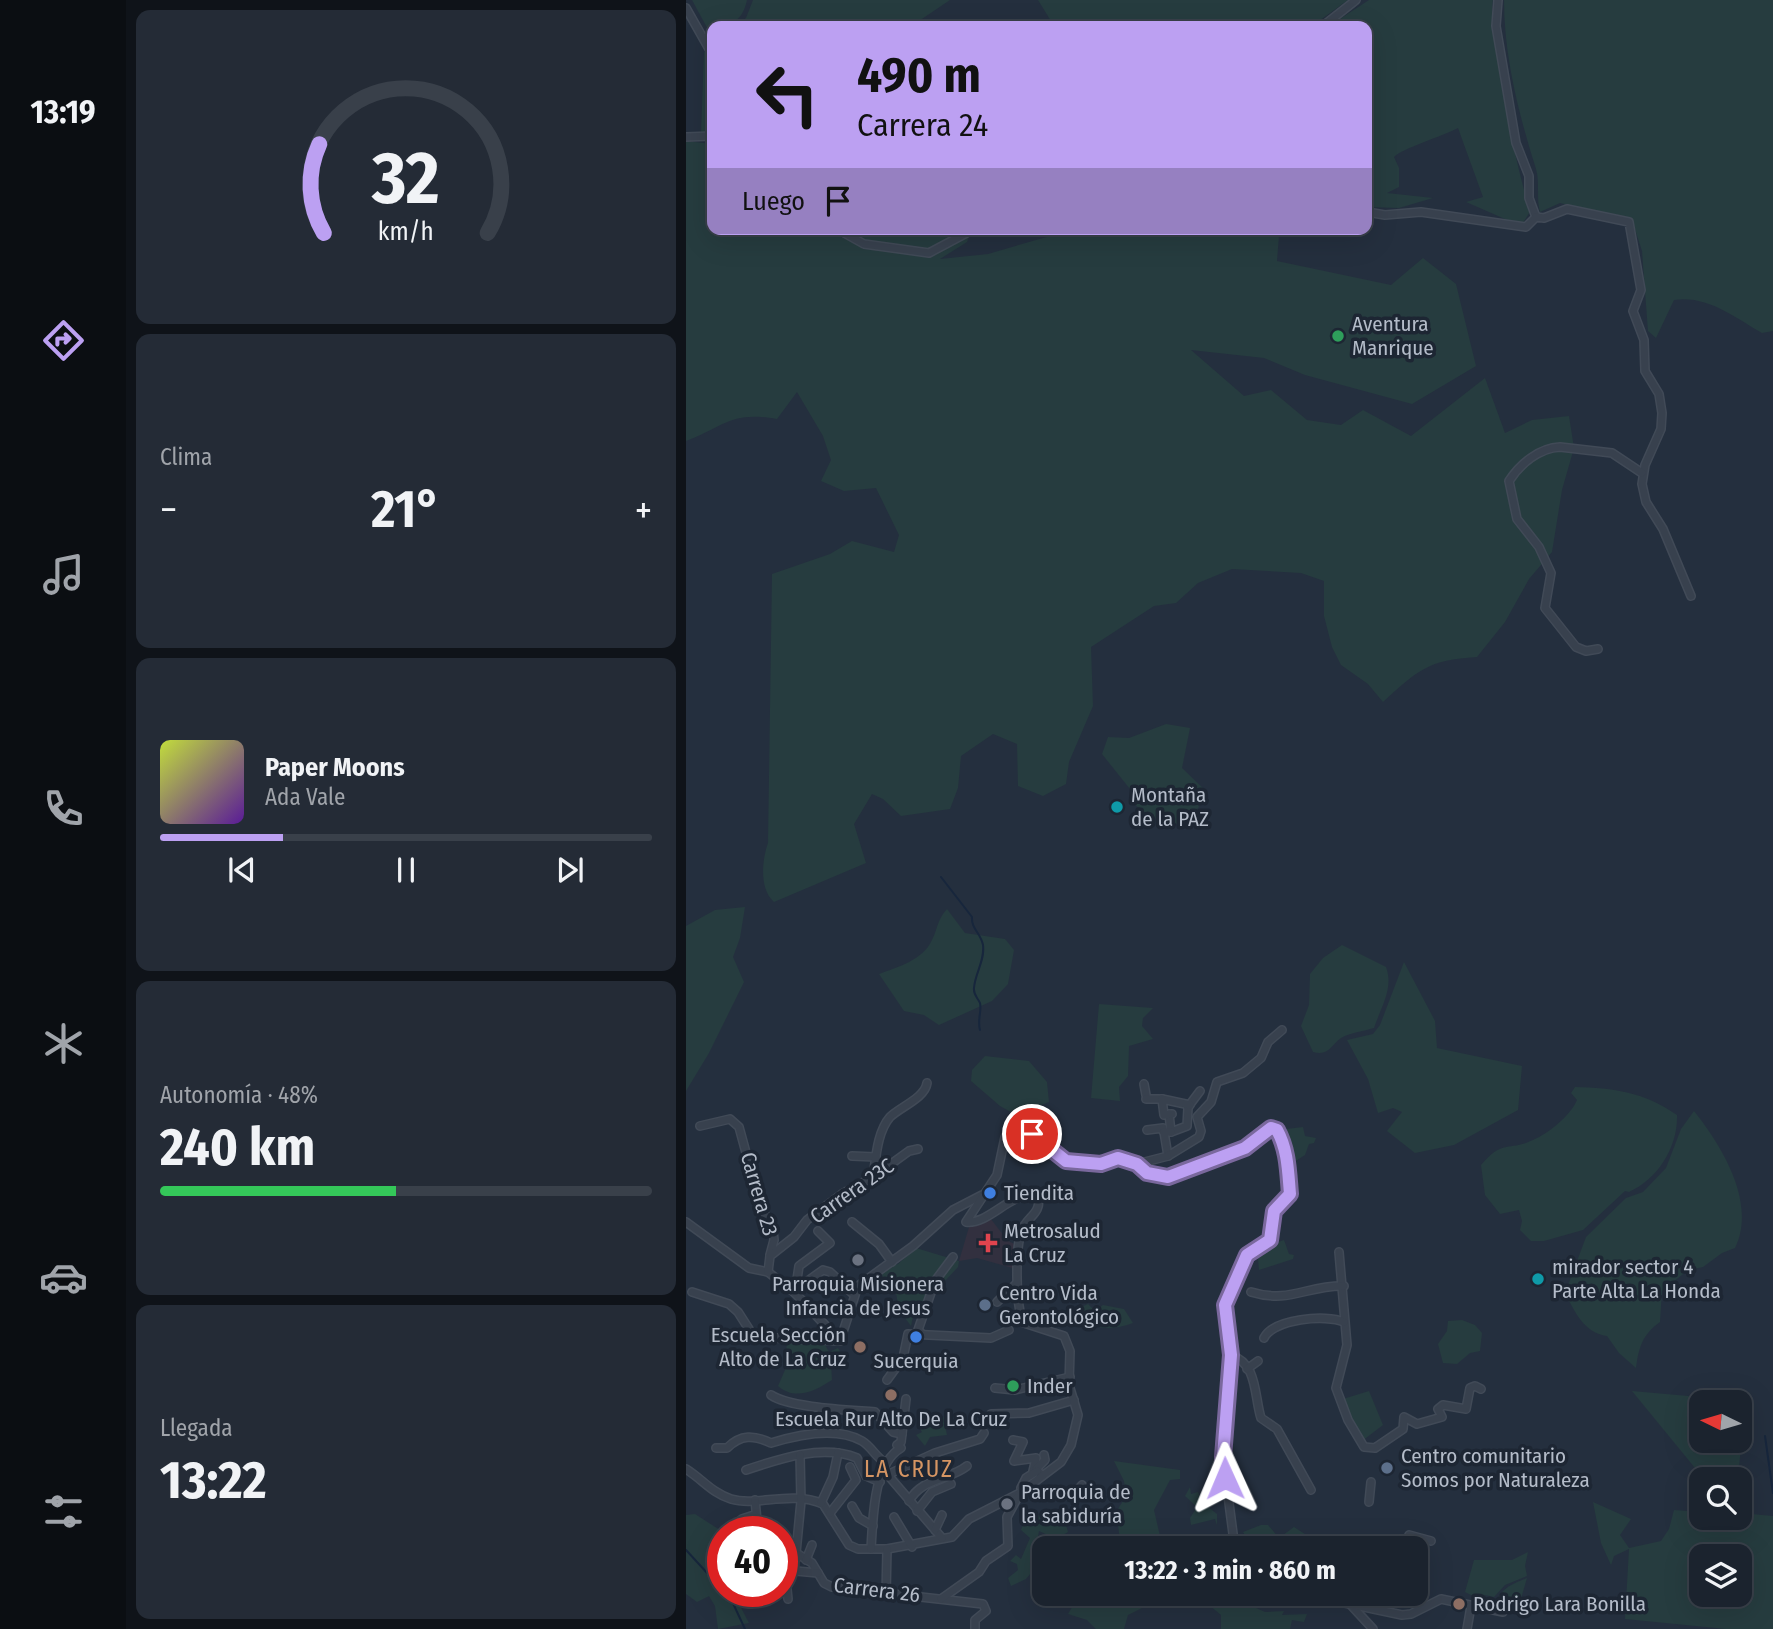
<!DOCTYPE html>
<html lang="es">
<meta charset="utf-8">
<style>
:root{--surface:#1b232e;--page:#242b36;--text:#f1f3f6;--muted:#a0a4aa;--line:#39404a;--accent:#bca0f2}
body{margin:0;font-family:"Fira Sans Condensed",sans-serif;background:var(--page);color:var(--text);height:100vh;display:flex;flex-direction:column;font-size:26px;white-space:nowrap}
*{box-sizing:border-box;margin:0}
p{font-size:23px;color:var(--muted)}
.icon{flex:none;width:38px;height:38px;fill:none;stroke:currentColor;stroke-width:2;stroke-linecap:round;stroke-linejoin:round}
.map{position:relative;flex:1;overflow:hidden}
.drawer{display:flex;flex-direction:column;gap:10px;padding:10px;background:#0f1319;width:560px}
.drawer>*{flex:none}
.guide{position:absolute;left:21px;top:21px;width:665px;height:214px;border-radius:14px;box-shadow:0 7px 28px #0002,0 0 0 2px var(--line);background:#bca0f2;color:#111;overflow:hidden}
.needle{width:46px;rotate:275deg}
.fabs{position:absolute;left:1003px;top:1390px;display:grid;gap:14px}
.fabs a{display:grid;place-items:center;width:63px;height:63px;border-radius:14px;background:var(--surface);box-shadow:0 7px 28px #0002,0 0 0 2px var(--line);font-size:35px}
.speed{position:absolute;left:21px;top:1516px;display:flex;gap:14px;font-size:35px;font-weight:700;text-align:center}
.speed>*{display:grid;place-content:center;width:91px;height:91px;border-radius:50%;background:var(--surface);box-shadow:0 7px 28px #0002,0 0 0 2px var(--line);line-height:1}
.speed .limit{border:10px solid #d22;background:#fff;color:#111}
.pin{position:absolute;display:grid;place-items:center;width:60px;height:60px;color:#fff;margin:-30px;border:4px solid #fff;border-radius:50%;box-shadow:0 2px 7px #0007}
.me{position:absolute;width:77px;margin:-38px;rotate:359deg;stroke-linejoin:round;filter:drop-shadow(0 0 5px #0008)}
.turn{display:flex;align-items:center;gap:24px;height:147px;padding:0 35px;font-size:32px}
.turn .icon{width:91px;height:91px;stroke-width:2.5}
.turn b{display:block;font-size:49px;line-height:60px}
.then{display:flex;align-items:center;height:66px;padding:0 35px;background:#0003;gap:14px;font-size:26px}
.big{font-size:52px;font-weight:700;line-height:1.1}
.drawer .card{flex:1;display:flex;flex-direction:column;justify-content:center;gap:10px;min-width:0;padding:0 24px;border-radius:14px;background:var(--page)}
.drawer .dial{align-items:center;gap:0}
.dial svg{height:182px;overflow:visible;fill:none;stroke:var(--line);stroke-width:7;stroke-linecap:round;text-anchor:middle}
.dial text{fill:var(--text);stroke:none}
.song{display:flex;align-items:center;gap:21px}
.cover{width:84px;height:84px;border-radius:10px;background:linear-gradient(135deg,hsl(70 70% 55%),hsl(270 70% 35%))}
.played{height:7px;border-radius:4px;background:linear-gradient(90deg,var(--accent) 25%,var(--line) 25%)}
.keys{display:flex;justify-content:space-around;direction:ltr}
.heat{display:flex;justify-content:space-between;align-items:center;font-size:38px;direction:ltr}
.charge{height:10px;border-radius:5px;background:linear-gradient(90deg,#34c759 48%,var(--line) 0)}
.trip{position:absolute;left:346px;top:1536px;width:396px;height:70px;border-radius:14px;background:var(--surface);box-shadow:0 7px 28px #0002,0 0 0 2px var(--line);font-weight:700;line-height:70px;text-align:center}
main{display:flex;flex:1;min-height:0}
.tabs{display:flex;flex-direction:column;width:126px;justify-content:space-around;align-items:center;background:#0b0e12;color:var(--muted)}
.tabs .icon{width:49px;height:49px}
.tabs .on{color:var(--accent)}
.tabs b{font-size:32px;color:var(--text)}
.map>svg:first-child{display:block}
.medical{fill:#32303f}
.green{fill:#263c3f;fill-rule:evenodd}
.lines{fill:none;stroke-linecap:round;stroke-linejoin:round}
.stream{stroke:#17263c;stroke-width:2}
.minor-casing{stroke:#414a57;stroke-width:10}
.minor{stroke:#38414e;stroke-width:7}
.route-casing{stroke:#7a689d;stroke-width:18}
.route{stroke:#bca0f2;stroke-width:12}
.leisure-dot{fill:#2e9e5b;stroke:#1d2633;stroke-width:2.5}
.culture-dot{fill:#0f9aa8;stroke:#1d2633;stroke-width:2.5}
.shop-dot{fill:#3f7fe0;stroke:#1d2633;stroke-width:2.5}
.health-dot{fill:#e0444e;stroke:#1d2633;stroke-width:2.5}
.worship-dot{fill:#6b7280;stroke:#1d2633;stroke-width:2.5}
.service-dot{fill:#5c6f8a;stroke:#1d2633;stroke-width:2.5}
.education-dot{fill:#8d6e63;stroke:#1d2633;stroke-width:2.5}
.labels{text-anchor:middle;stroke-width:7;stroke-linejoin:round;paint-order:stroke}
.poi-label{font-size:21px;fill:#b4bcc9;stroke:#1d2633;text-anchor:start}
.street-label{font-size:21px;fill:#b4bcc9;stroke:#1d2633}
.neighbourhood-label{font-size:23px;letter-spacing:2px;fill:#d59563;stroke:#1d2633}
</style>
<main>
<nav class="tabs">
<b>13:19</b>
<svg class="icon on" aria-label="directions" viewBox="0 0 24 24"><path d="M12 3l9 9-9 9-9-9zM9 14v-3h6M13 9l2 2-2 2"/></svg>
<svg class="icon" aria-label="music" viewBox="0 0 24 24"><path d="M9 18V5l10-2v13"/><circle cx="6" cy="18" r="3"/><circle cx="16" cy="16" r="3"/></svg>
<svg class="icon" aria-label="phone" viewBox="0 0 24 24"><path d="M5 4h4l2 5-3 2q2 4 5 5l2-3 5 2v4C11 20 4 13 5 4z"/></svg>
<svg class="icon" aria-label="climate" viewBox="0 0 24 24"><path d="M12 3v18M4 7l16 10M4 17L20 7"/></svg>
<svg class="icon" aria-label="car" viewBox="0 0 24 24"><path d="M5 17H2v-5l4-1 3-4h7l3 4 3 1v5h-3M9 17h6M6 11h13"/><circle cx="7" cy="17" r="2"/><circle cx="17" cy="17" r="2"/></svg>
<svg class="icon" aria-label="filters" viewBox="0 0 24 24"><path d="M4 7h16M4 17h16"/><circle cx="9" cy="7" r="2"/><circle cx="15" cy="17" r="2"/></svg>
</nav>
<section class="drawer">
<div class="card dial"><svg viewBox="0 0 100 80">
<path d="M14 69A42 42 0 1 1 86 69"/>
<path d="M14 69A42 42 0 0 1 12 30" stroke="#bca0f2"/>
<text x="50" y="56" font-size="32" font-weight="700">32</text>
<text x="50" y="72" font-size="11">km/h</text>
</svg></div>
<div class="card"><p>Clima</p>
<div class="heat"><a>−</a><b class="big">21°</b><a>+</a></div>
</div>
<div class="card">
<div class="song"><i class="cover"></i><div><b>Paper Moons</b><p>Ada Vale</p></div></div>
<div class="played"></div>
<div class="keys"><svg class="icon" aria-label="previous" viewBox="0 0 24 24"><path d="M18 5L8 12l10 7zM5 5v14"/></svg><svg class="icon" aria-label="pause" viewBox="0 0 24 24"><path d="M8 5v14M16 5v14"/></svg><svg class="icon" aria-label="next" viewBox="0 0 24 24"><path d="M6 5l10 7-10 7zM19 5v14"/></svg></div>
</div>
<div class="card"><p>Autonomía · 48%</p><b class="big">240 km</b><div class="charge"></div></div>
<div class="card"><p>Llegada</p><b class="big">13:22</b></div>
</section>
<div class="map">
<svg width="1087" height="1629" viewBox="0 0 1087 1629">
<rect width="100%" height="100%" fill="#242f3e"/>
<path class="medical" d="M304 1218 322 1241 331 1245 330 1269 291 1258 273 1261 283 1227Z"/>
<g class="green">
<path d="M6 0H61C57 20 46 26 26 26L25 35Z"/>
<path d="M67 0H264L227 25 210 26 200 21 171 26H50L60 18Z"/>
<path d="M352 0H662L626 26H368Z"/>
<path d="M683 0H807C801 22 833 185 845 210L835 226 780 202 797 197 772 128C757 136 715 149 708 157L713 168V187L701 193 747 198 713 208 681 207V26H637L654 19Z"/>
<path d="M818 0H1087V331L1076 333C1048 317 1021 295 988 300L970 338 962 331 956 251 946 220 874 203 854 212C850 198 854 182 850 169 833 115 818 57 818 0Z"/>
<path d="M18 52 25 53 26 58V131L15 133Z"/>
<path d="M0 141 26 144V229H137L175 246 178 245 160 229H299L283 236 281 242 254 259 302 254 364 236 409 229H617L593 236 591 261 705 285 737 258 770 284 790 366 726 404 619 375 578 358 505 350 558 396 585 390 621 420 655 425 677 410 725 436 799 378 819 433 846 420 883 416 888 448 876 490 866 552 843 579 819 622 791 657C742 660 732 670 697 702L682 684 655 665 646 647 638 616V581L615 573 546 569 512 583 490 603 468 606 405 647 407 706 383 762 380 784 357 796 332 786 331 744 307 734 275 756 272 788 264 809 215 816 197 799 186 794 168 824 180 863 88 902C73 889 76 860 82 843L86 574 144 554 166 541 208 552 213 535 190 488 158 491 135 481 145 460 137 436 111 392 91 419C44 411 40 426 0 441Z"/>
<path d="M480 724 504 728 496 768 522 793 509 796 513 807 494 825 463 817 446 802 448 794 416 754 422 737 443 738Z"/>
<path d="M59 907 54 938 47 957 58 982 23 1053 0 1091V926L29 910Z"/>
<path d="M261 909 279 933 319 939 328 950 322 984 306 1001 253 1025 238 1015 218 1011 193 974C212 967 237 960 246 940 252 928 251 920 261 909Z"/>
<path d="M656 945 700 967C708 988 695 1007 688 1028 678 1031 663 1033 655 1038 644 1046 643 1056 627 1052L615 1026 623 1005 624 974 637 958Z"/>
<path d="M718 962 749 1021 751 1048 836 1066 832 1110 768 1145 729 1153 701 1131 716 1112 707 1108 692 1113 682 1079 661 1040 687 1034 694 1025Z"/>
<path d="M413 1004 467 1008 457 1018 456 1026 467 1039 443 1046 442 1076 433 1087 434 1101 405 1098Z"/>
<path d="M299 1056 343 1061 361 1082 363 1102 330 1115 314 1106 285 1081 286 1070Z"/>
<path d="M889 1087C928 1088 958 1092 991 1115 992 1147 972 1179 943 1192L939 1191 897 1230 858 1241H845L834 1230 836 1221 833 1210 814 1214 799 1195 795 1165C818 1138 822 1152 847 1140 863 1133 885 1115 891 1100L885 1093Z"/>
<path d="M1008 1111C1036 1146 1071 1203 1049 1248L1036 1253 1017 1267 1002 1270 976 1291 974 1322C956 1335 953 1347 950 1368L933 1353 921 1336C898 1333 889 1312 879 1293L900 1237 940 1198 957 1192 980 1168 995 1129Z"/>
<path d="M617 1127 619 1136 630 1138 628 1143 623 1144 619 1155 608 1162V1178L601 1181 602 1149 605 1147 600 1129Z"/>
<path d="M598 1240 603 1254 608 1255 607 1259 573 1270 571 1249Z"/>
<path d="M230 1248 273 1261 272 1267 245 1296 238 1314 228 1311 225 1326 213 1310 210 1293 192 1271 212 1264Z"/>
<path d="M402 1304 409 1311 417 1305 438 1309 447 1323C423 1332 407 1329 389 1315V1310Z"/>
<path d="M776 1320 789 1325 796 1333 794 1351 784 1353 771 1364 757 1363 752 1344 761 1331 762 1321Z"/>
<path d="M101 1340 138 1343 143 1352 152 1348 157 1356 145 1363 146 1380C129 1391 109 1401 92 1386L99 1370Z"/>
<path d="M683 1391 697 1425 676 1441 657 1399Z"/>
<path d="M946 1391 1059 1401 1052 1479H1018ZM1015 1402H1054V1440H1015Z"/>
<path d="M244 1413 263 1419 258 1421 261 1435 244 1437 239 1446 230 1435 236 1432 232 1426Z"/>
<path d="M428 1461 494 1470V1479L484 1480 468 1510 477 1549H435L432 1525 427 1517 440 1496 438 1481Z"/>
<path d="M504 1487 505 1494 512 1492 517 1503 531 1514V1525L529 1519 505 1525 504 1518 511 1507 499 1496Z"/>
<path d="M907 1502 945 1519 934 1535 943 1548 975 1541 983 1529 988 1510 1015 1512V1517H1054V1513L1087 1516V1629H1040L939 1619 943 1549 928 1556 925 1565 915 1543ZM1015 1556H1054V1594H1015Z"/>
<path d="M342 1511 380 1525 382 1532 370 1539 353 1531 348 1561 356 1565 352 1571 349 1568 340 1579 325 1586 322 1578 332 1570 331 1564 324 1561 330 1555 335 1559 344 1538 335 1530Z"/>
<path d="M9 1514 37 1532V1591H67L68 1594 52 1602 63 1623 32 1629 29 1606 23 1596 11 1602 0 1594V1515Z"/>
<path d="M575 1525H582L593 1538 608 1527 622 1536 604 1549H579L578 1541 564 1543 557 1532Z"/>
<path d="M842 1552 839 1566 841 1576 819 1585 808 1597 799 1595 797 1601 779 1592 788 1560H826Z"/>
<path d="M841 1578 834 1602 827 1609 809 1607C813 1589 825 1584 841 1578Z"/>
<path d="M394 1594H469L462 1605 442 1615 438 1629H410L401 1620 382 1614Z"/>
<path d="M540 1594 579 1612 598 1611 596 1615 621 1614 618 1622 606 1620 604 1629H535V1615L523 1605Z"/>
</g>
<g class="lines">
<g class="stream">
<path d="M255 877 286 917C285 929 295 933 297 945 299 961 289 973 288 988 287 995 292 998 294 1003 296 1011 291 1020 294 1030"/>
<path d="M1079 1436 1087 1493"/>
<path d="M0 1550 45 1599 59 1629"/>
</g>
<defs>
<g id="minor">
<path d="M812 0 810 26 830 143 843 176V198L850 217"/>
<path d="M0 8 26 54"/>
<path d="M637 26 670 0"/>
<path d="M0 137 26 136"/>
<path d="M681 212 699 215 735 212 840 227 850 217 858 218 881 209 943 222 955 290 947 311 958 340 959 371 973 394 976 413 975 429 959 465 956 484 960 502 977 529 1005 596"/>
<path d="M151 229 178 244 243 253 288 229"/>
<path d="M461 229H494"/>
<path d="M912 649 900 651 890 647 859 608 865 573 853 547 831 519 823 481C834 464 853 448 874 447L926 453 956 473"/>
<path d="M458 1084 460 1095"/>
<path d="M460 1099H476"/>
<path d="M502 1107 514 1091"/>
<path d="M483 1114 485 1132 501 1126 502 1108"/>
<path d="M486 1114 478 1115 476 1099 504 1105"/>
<path d="M14 1126 44 1119 53 1127 74 1204 87 1231 88 1240 84 1255"/>
<path d="M461 1130 477 1128V1131"/>
<path d="M166 1156 190 1157"/>
<path d="M482 1156 478 1132H485"/>
<path d="M451 1164 482 1156 513 1137 515 1131 511 1117 525 1102 531 1082 557 1073 575 1058 582 1042 596 1030"/>
<path d="M187 1177C190 1158 191 1132 204 1117 214 1107 239 1098 241 1083"/>
<path d="M0 1222 63 1268 82 1272 109 1293 154 1341"/>
<path d="M166 1222 193 1244 206 1262"/>
<path d="M653 1252 661 1345 650 1388 662 1420 678 1447 689 1448 717 1429 718 1417 731 1424 756 1417 752 1409 757 1405 780 1409 784 1388 789 1386 795 1389"/>
<path d="M82 1272 84 1256 108 1237 121 1220 156 1194 187 1177 223 1151 232 1149"/>
<path d="M112 1288 137 1270 144 1272 168 1295"/>
<path d="M6 1292 43 1304 52 1312 68 1337 154 1341"/>
<path d="M565 1292C604 1304 621 1285 658 1286"/>
<path d="M109 1293 113 1266 144 1243 132 1231"/>
<path d="M314 1299 311 1302 331 1283"/>
<path d="M235 1333 232 1330 249 1281 267 1257"/>
<path d="M578 1338C587 1319 640 1314 658 1322"/>
<path d="M154 1341 172 1286 227 1246 267 1210 296 1195"/>
<path d="M545 1355C572 1364 568 1396 575 1418L591 1429 625 1490"/>
<path d="M561 1369 572 1361"/>
<path d="M201 1380 217 1358 222 1334 305 1338 323 1330"/>
<path d="M309 1388 329 1390 384 1377"/>
<path d="M85 1395C104 1408 165 1410 189 1412L207 1432 216 1434"/>
<path d="M305 1414 343 1413 388 1400"/>
<path d="M327 1440 337 1442 328 1461 350 1458 347 1471 351 1470 355 1475"/>
<path d="M30 1448H41C55 1434 68 1435 85 1443 111 1435 150 1426 176 1441 186 1447 190 1458 200 1463"/>
<path d="M0 1469C16 1479 26 1493 45 1499 71 1507 104 1490 137 1504L163 1545 172 1549H201L266 1537 283 1519 334 1493 375 1462 385 1445 392 1415 383 1385 384 1351 378 1336 338 1323C329 1307 329 1247 336 1230 341 1217 356 1213 352 1197 328 1187 304 1225 280 1222L311 1175 319 1137 333 1133 346 1134 380 1161 415 1164 432 1158 451 1164 461 1173 482 1177 559 1148 585 1128 591 1130 600 1153 604 1194 588 1211 584 1240 561 1255 538 1310 545 1355 537 1457 549 1549"/>
<path d="M350 1469 359 1460 358 1455"/>
<path d="M60 1470C93 1459 136 1444 171 1458L180 1476 194 1482"/>
<path d="M201 1474 256 1538"/>
<path d="M203 1474 249 1453 294 1439 298 1433"/>
<path d="M335 1488 340 1478 351 1471"/>
<path d="M382 1496 387 1495 396 1485"/>
<path d="M69 1500 72 1531"/>
<path d="M223 1501C237 1477 262 1481 281 1466"/>
<path d="M683 1502 685 1482"/>
<path d="M135 1503 147 1477 152 1453"/>
<path d="M166 1506 173 1518 187 1526"/>
<path d="M231 1511 246 1492 265 1484"/>
<path d="M144 1513 170 1480 164 1467"/>
<path d="M208 1517 226 1547"/>
<path d="M49 1526 56 1519 68 1515"/>
<path d="M249 1530 256 1515"/>
<path d="M723 1535 745 1541"/>
<path d="M96 1544 126 1563 138 1583 146 1587 297 1604 300 1611 289 1620V1629"/>
<path d="M185 1549C187 1519 187 1464 215 1448L211 1445 215 1442 220 1399"/>
<path d="M110 1553 115 1501 114 1455"/>
<path d="M120 1560 126 1545"/>
<path d="M611 1594 664 1604 687 1629"/>
<path d="M200 1595 201 1549"/>
<path d="M102 1599 99 1570 132 1573"/>
<path d="M255 1599 293 1572 300 1561 322 1546 321 1517 334 1493"/>
<path d="M664 1604 716 1615 725 1614 755 1599 817 1612"/>
<path d="M781 1629 785 1606"/>
</g>
</defs>
<use href="#minor" class="minor-casing"/>
<use href="#minor" class="minor"/>
</g>
<g class="lines">
<defs>
<path id="route" d="M346 1134 380 1161 415 1164 432 1158 451 1164 461 1173 482 1177 559 1148 585 1128 591 1130C602 1150 602 1171 604 1194L588 1211 584 1240 561 1255 539 1305 545 1355 537 1457 539 1478"/>
</defs>
<use href="#route" class="route-casing"/>
<use href="#route" class="route"/>
</g>
<g class="leisure-dot">
<circle cx="652" cy="336" r="7"/>
<circle cx="327" cy="1386" r="7"/>
</g>
<g class="culture-dot">
<circle cx="431" cy="807" r="7"/>
<circle cx="852" cy="1279" r="7"/>
</g>
<g class="shop-dot">
<circle cx="304" cy="1193" r="7"/>
<circle cx="230" cy="1337" r="7"/>
</g>
<path class="health-dot" d="M298.5 1232.5h7v7h7v7h-7v7h-7v-7h-7v-7h7z"/>
<g class="worship-dot">
<circle cx="172" cy="1260" r="7"/>
<circle cx="321" cy="1504" r="7"/>
</g>
<g class="service-dot">
<circle cx="299" cy="1305" r="7"/>
<circle cx="701" cy="1468" r="7"/>
</g>
<g class="education-dot">
<circle cx="174" cy="1347" r="7"/>
<circle cx="205" cy="1395" r="7"/>
<circle cx="773" cy="1604" r="7"/>
</g>
<g class="labels">
<g class="poi-label">
<text x="666" y="331">Aventura<tspan x="666" dy="24">Manrique</tspan></text>
<text x="445" y="802">Montaña<tspan x="445" dy="24">de la PAZ</tspan></text>
<text x="318" y="1200">Tiendita</text>
<text x="318" y="1238">Metrosalud<tspan x="318" dy="24">La Cruz</tspan></text>
<text x="866" y="1274">mirador sector 4<tspan x="866" dy="24">Parte Alta La Honda</tspan></text>
<text x="172" y="1291" text-anchor="middle">Parroquia Misionera<tspan x="172" dy="24">Infancia de Jesus</tspan></text>
<text x="313" y="1300">Centro Vida<tspan x="313" dy="24">Gerontológico</tspan></text>
<text x="160" y="1342" text-anchor="end">Escuela Sección<tspan x="160" dy="24">Alto de La Cruz</tspan></text>
<text x="230" y="1368" text-anchor="middle">Sucerquia</text>
<text x="341" y="1393">Inder</text>
<text x="205" y="1426" text-anchor="middle">Escuela Rur Alto De La Cruz</text>
<text x="715" y="1463">Centro comunitario<tspan x="715" dy="24">Somos por Naturaleza</tspan></text>
<text x="335" y="1499">Parroquia de<tspan x="335" dy="24">la sabiduría</tspan></text>
<text x="787" y="1611">Rodrigo Lara Bonilla</text>
</g>
<g class="street-label">
<text transform="translate(166 1191) rotate(-35)" y="7">Carrera 23C</text>
<text transform="translate(73 1194) rotate(74)" y="7">Carrera 23</text>
<text transform="translate(191 1590) rotate(7)" y="7">Carrera 26</text>
</g>
<g class="neighbourhood-label">
<text x="223" y="1477">LA CRUZ</text>
</g>
</g>
</svg>
<div class="fabs">
<a><svg class="needle" viewBox="-14 -14 28 28"><path d="M0-13l5 13h-10z" fill="#e53935"/><path d="M0 13l5-13h-10z" fill="#a0a4aa"/></svg></a>
<a><svg class="icon" aria-label="search" viewBox="0 0 24 24"><circle cx="10" cy="10" r="6"/><path d="M15 15l6 6"/></svg></a>
<a><svg class="icon" aria-label="layers" viewBox="0 0 24 24"><path d="M12 4l9 5-9 5-9-5zM3 14l9 5 9-5"/></svg></a>
</div>
<div class="speed"><div class="limit">40</div></div>
<div class="pin" style="left:346px;top:1134px;background:#d93025"><svg class="icon" aria-label="arrive" viewBox="0 0 24 24"><path d="M6 21V4h12l-3 4 3 4H6"/></svg></div>
<svg class="me" style="left:539px;top:1478px" viewBox="-20 -20 40 40"><path d="M0-17L14 15 0 8-14 15z" fill="#bca0f2" stroke="#fff" stroke-width="4"/></svg>
<div class="trip">13:22 · 3 min · 860 m</div>
<div class="guide">
<div class="turn"><svg class="icon" aria-label="left" viewBox="0 0 24 24"><path d="M17 20v-9H6M10 6l-5 5 5 5"/></svg><div><b>490 m</b>Carrera 24</div></div>
<div class="then">Luego<svg class="icon" aria-label="arrive" viewBox="0 0 24 24"><path d="M6 21V4h12l-3 4 3 4H6"/></svg></div>
</div>
</div>
</main>
